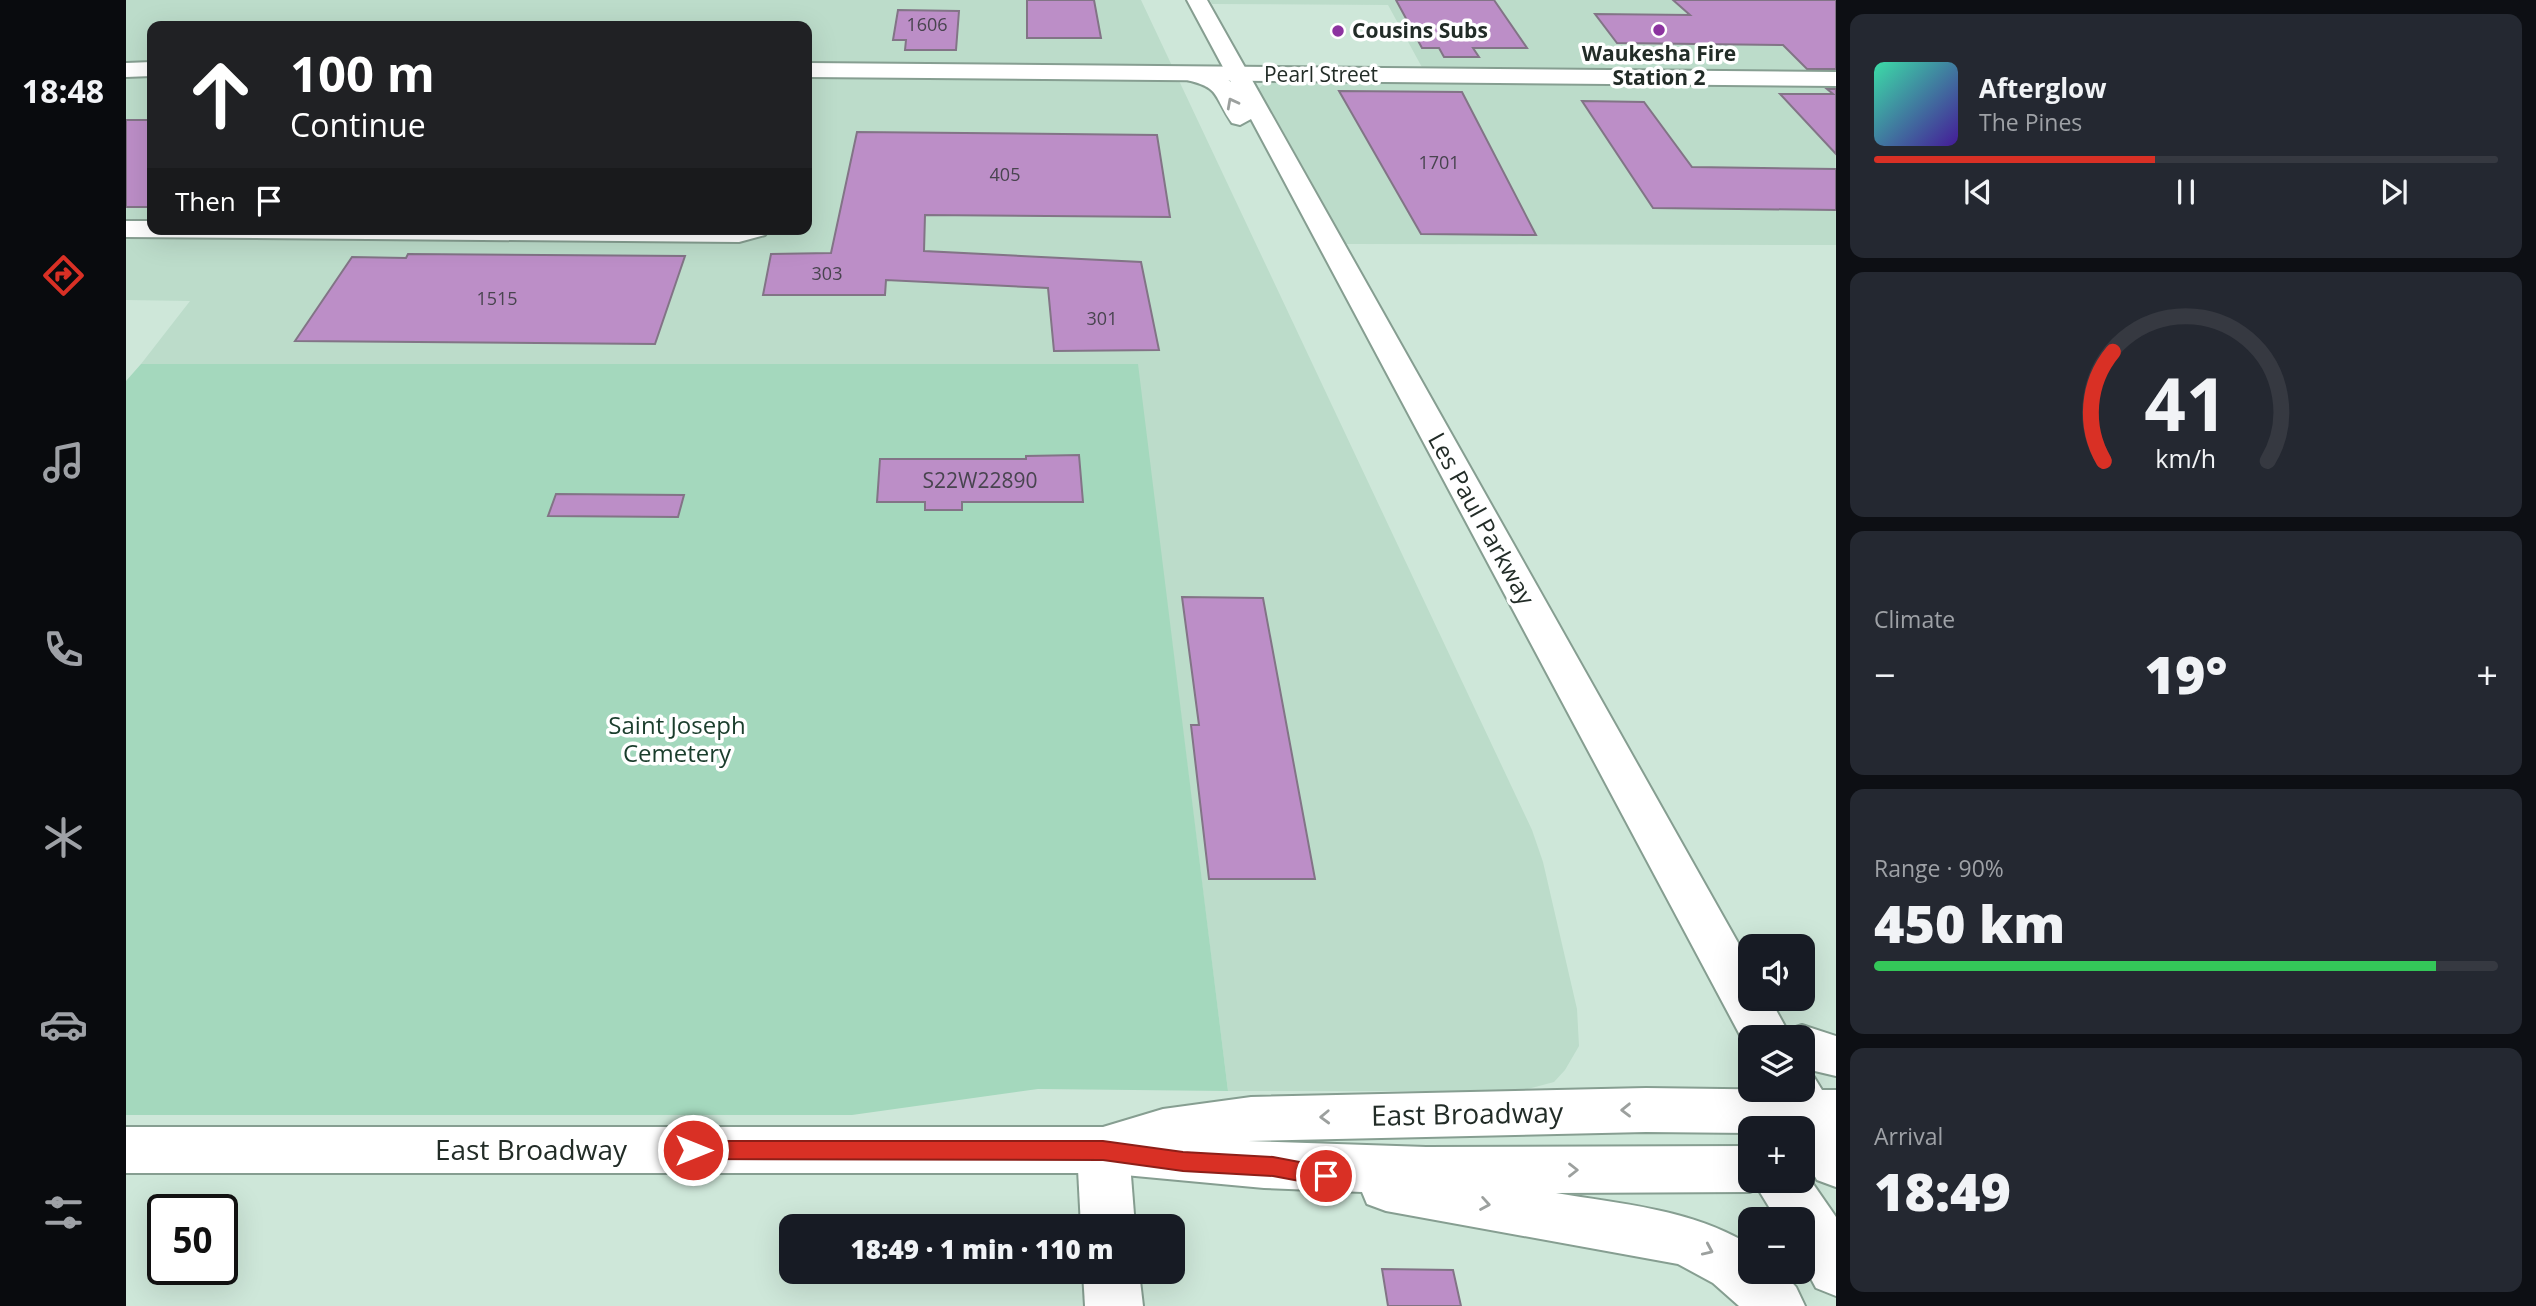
<!DOCTYPE html>
<meta charset="utf-8">
<style>
:root{--surface:#171b24;--page:#242831;--text:#f1f3f6;--muted:#9ea1a6;--line:#363941;--accent:#d93025}
body{margin:0;font-family:"Open Sans",sans-serif;background:var(--page);color:var(--text);height:100vh;display:flex;flex-direction:column;font-size:26px;white-space:nowrap}
*{box-sizing:border-box;margin:0}
p{font-size:23px;color:var(--muted)}
.icon{flex:none;width:38px;height:38px;fill:none;stroke:currentColor;stroke-width:2;stroke-linecap:round;stroke-linejoin:round}
.map{position:relative;flex:1;overflow:hidden}
.drawer{display:flex;flex-direction:column;gap:14px;padding:14px;background:#0d0f14;width:700px}
.drawer>*{flex:none}
.banner{position:absolute;left:21px;top:21px;width:665px;height:214px;border-radius:14px;box-shadow:0 7px 28px #0002;background:#202124;color:#fff;overflow:hidden}
.fabs{position:absolute;left:1612px;top:934px;display:grid;gap:14px}
.fabs a{display:grid;place-items:center;width:77px;height:77px;border-radius:14px;background:var(--surface);box-shadow:0 7px 28px #0002;font-size:35px}
.speed{position:absolute;left:21px;top:1194px;display:flex;gap:14px;font-size:35px;font-weight:700;text-align:center}
.speed>*{display:grid;place-content:center;width:91px;height:91px;border-radius:50%;background:var(--surface);box-shadow:0 7px 28px #0002;line-height:1}
.speed .limit{border:4px solid #111;border-radius:10px;background:#fff;color:#111}
.pin{position:absolute;display:grid;place-items:center;width:60px;height:60px;color:#fff;margin:-30px;border:4px solid #fff;border-radius:50%;box-shadow:0 2px 7px #0007}
.me{position:absolute;width:77px;margin:-38px;rotate:90deg;stroke-linejoin:round;filter:drop-shadow(0 0 5px #0008)}
.turn{display:flex;align-items:center;gap:24px;height:147px;padding:0 28px;font-size:32px}
.turn .icon{width:91px;height:91px;stroke-width:2.5}
.turn b{display:block;font-size:49px;line-height:60px}
.then{display:flex;align-items:center;height:66px;padding:0 28px;background:#0003;gap:14px;font-size:26px}
.big{font-size:52px;font-weight:800;line-height:1.1}
.drawer .widget{flex:1;display:flex;flex-direction:column;justify-content:center;gap:10px;min-width:0;padding:0 24px;border-radius:14px;background:var(--page)}
.drawer .dial{align-items:center;gap:0}
.dial svg{height:182px;overflow:visible;fill:none;stroke:var(--line);stroke-width:7;stroke-linecap:round;text-anchor:middle}
.dial text{fill:var(--text);stroke:none}
.song{display:flex;align-items:center;gap:21px}
.cover{width:84px;height:84px;border-radius:10px;background:linear-gradient(135deg,hsl(160 70% 55%),hsl(260 70% 35%))}
.played{height:7px;border-radius:4px;background:linear-gradient(90deg,var(--accent) 45%,var(--line) 45%)}
.keys{display:flex;justify-content:space-around;direction:ltr}
.heat{display:flex;justify-content:space-between;align-items:center;font-size:38px;direction:ltr}
.charge{height:10px;border-radius:5px;background:linear-gradient(90deg,#34c759 90%,var(--line) 0)}
.trip{position:absolute;left:653px;top:1214px;width:406px;height:70px;border-radius:14px;background:var(--surface);box-shadow:0 7px 28px #0002;font-weight:800;line-height:70px;text-align:center}
main{display:flex;flex:1;min-height:0}
.tabs{display:flex;flex-direction:column;width:126px;justify-content:space-around;align-items:center;background:#090b0e;color:var(--muted)}
.tabs .icon{width:49px;height:49px}
.tabs .active{color:var(--accent)}
.tabs b{font-size:32px;color:var(--text)}
.map>svg:first-child{display:block}
.built{fill:#bcdcca;fill-rule:evenodd}
.green{fill:#a4d8bd}
.building{fill:#bc8ec7;stroke:#827486;stroke-width:2}
.lines{fill:none;stroke-linecap:round;stroke-linejoin:round}
.minor-casing{stroke:#869e91;stroke-width:4}
.major-casing{stroke:#869e91;stroke-width:4}
.minor{fill:#fff;fill-rule:evenodd}
.major{fill:#fff;fill-rule:evenodd}
.oneway{stroke:#9ca09e}
.route{fill:#d93025;stroke:#8d1f18;stroke-width:2}
.poi-dot{fill:#8c33a0;stroke:#fff;stroke-width:2.5}
.labels{text-anchor:middle;stroke-width:7;stroke-linejoin:round;paint-order:stroke}
.far-number-label{font-size:18px;fill:#48444f}
.far-poi-label{font-size:21px;font-weight:bold;fill:#222c27;stroke:#fff;text-anchor:start}
.far-street-label{font-size:21px;fill:#222c27;stroke:#fff}
.number-label{font-size:21px;fill:#48444f}
.street-label{font-size:24px;fill:#222c27;stroke:#fff}
.park-label{font-size:24px;fill:#1a3d2c;stroke:#fff}
.near-street-label{font-size:28px;fill:#222c27;stroke:#fff}
</style>
<main>
<nav class="tabs">
<b>18:48</b>
<svg class="icon active" aria-label="directions" viewBox="0 0 24 24"><path d="M12 3l9 9-9 9-9-9zM9 14v-3h6M13 9l2 2-2 2"/></svg>
<svg class="icon" aria-label="music" viewBox="0 0 24 24"><path d="M9 18V5l10-2v13"/><circle cx="6" cy="18" r="3"/><circle cx="16" cy="16" r="3"/></svg>
<svg class="icon" aria-label="phone" viewBox="0 0 24 24"><path d="M5 4h4l2 5-3 2q2 4 5 5l2-3 5 2v4C11 20 4 13 5 4z"/></svg>
<svg class="icon" aria-label="climate" viewBox="0 0 24 24"><path d="M12 3v18M4 7l16 10M4 17L20 7"/></svg>
<svg class="icon" aria-label="car" viewBox="0 0 24 24"><path d="M5 17H2v-5l4-1 3-4h7l3 4 3 1v5h-3M9 17h6M6 11h13"/><circle cx="7" cy="17" r="2"/><circle cx="17" cy="17" r="2"/></svg>
<svg class="icon" aria-label="filters" viewBox="0 0 24 24"><path d="M4 7h16M4 17h16"/><circle cx="9" cy="7" r="2"/><circle cx="15" cy="17" r="2"/></svg>
</nav>
<div class="map">
<svg width="1710" height="1306" viewBox="0 0 1710 1306">
<rect width="100%" height="100%" fill="#cee7d9"/>
<g class="built">
<path d="M0 0H1015L1406 830 1417 862 1451 1009 1453 1046 1439 1070 1428 1082 1394 1091H1102L1011 364H15L64 301 0 300ZM26 26H681V229H26Z"/>
<path d="M1084 0H1710V245L1220 244 1133 88 1139 83 1152 80 1298 71 1262 5 1086 4Z"/>
</g>
<path class="green" d="M15 364H1012L1102 1091 912 1089 726 1115H0V381Z"/>
<g class="building">
<path d="M901 0H968L975 38H901Z"/>
<path d="M1270 0H1368L1401 48H1347L1353 57H1318L1313 48H1296Z"/>
<path d="M1547 0H1710V69H1681L1657 45 1491 43 1469 14 1564 15Z"/>
<path d="M772 10 833 11 830 50H779L780 40H767Z"/>
<path d="M1701 89H1710V154L1654 94H1707Z"/>
<path d="M1213 91 1336 92 1410 235 1295 234Z"/>
<path d="M1456 101 1518 102 1566 167 1710 169V210L1527 208Z"/>
<rect x="0" y="120" width="26" height="87"/>
<path d="M731 132 1031 135 1044 217 799 215 798 251 1015 262 1033 350 928 351 922 288 760 280 759 295H637L645 254 705 253Z"/>
<path d="M282 254 559 256 529 344 169 341 226 257 280 258Z"/>
<path d="M953 455 957 502H836V510H799V502H751L754 459H900V456Z"/>
<path d="M430 494 558 495 552 517 422 516Z"/>
<path d="M1056 597 1137 598 1189 879H1083L1065 725H1073Z"/>
<path d="M1256 1269 1327 1270 1335 1306H1262Z"/>
</g>
<g class="lines">
<defs>
<g id="minor">
<path d="M26 62V76L0 77V63Z"/>
<path d="M681 63 1710 72V86L681 77Z"/>
<path d="M0 221H26V229H643L639 235 613 242 0 237Z"/>
<path d="M977 1127 996 1134 1003 1150 1009 1227H955L951 1150 958 1134Z"/>
<path d="M957 1272H1013L1017 1306H959Z"/>
</g>
<g id="major">
<path d="M1061 0H1081L1624 964V999H1644L1661 1030 1676 1025 1710 1036V1076L1676 1068V1038H1624L1623 1052 1125 119 1114 125 1106 123C1086 94 1096 88 1057 79L1054 74 1057 69C1072 66 1093 72 1105 82Z"/>
<path d="M1676 1073 1688 1077 1696 1090H1710V1187L1691 1180 1676 1153V1129H1624V1133L1520 1132 1122 1141 1300 1147 1624 1146V1181H1676V1168L1710 1217V1296L1690 1288 1676 1262V1220H1651L1632 1189 1624 1192 1430 1193C1495 1204 1566 1209 1624 1245V1272H1656L1670 1287 1679 1306H1613L1587 1283 1552 1264 1260 1211 1241 1204 1236 1192 1138 1188 977 1173H0V1127H977L1037 1109 1125 1097 1520 1088 1676 1090Z"/>
</g>
</defs>
<use href="#minor" class="minor-casing"/>
<use href="#major" class="major-casing"/>
<use href="#minor" class="minor"/>
<use href="#major" class="major"/>
</g>
<defs><path id="oneway-chevron" d="M-2-3.5L2.5 0L-2 3.5" fill="none" stroke-width="1.6" stroke-linecap="round" stroke-linejoin="round" transform="scale(1.75)"/></defs>
<g class="oneway">
<use href="#oneway-chevron" transform="translate(1106 103) rotate(-118)"/>
<use href="#oneway-chevron" transform="translate(1500 1110) rotate(179)"/>
<use href="#oneway-chevron" transform="translate(1199 1117) rotate(178)"/>
<use href="#oneway-chevron" transform="translate(1447 1170)"/>
<use href="#oneway-chevron" transform="translate(1359 1204) rotate(10)"/>
<use href="#oneway-chevron" transform="translate(1582 1250) rotate(24)"/>
</g>
<path class="route" d="M567 1141H977L1057 1152 1147 1157 1200 1167 1207 1169 1211 1176 1207 1183 1200 1186 1147 1176 1057 1171 977 1160 567 1159 559 1157 556 1150 559 1143Z"/>
<g class="poi-dot">
<circle cx="1533" cy="30" r="7"/>
<circle cx="1212" cy="31" r="7"/>
</g>
<g class="labels">
<g class="far-number-label">
<text x="801" y="31">1606</text>
<text x="1313" y="169">1701</text>
<text x="879" y="181">405</text>
<text x="701" y="280">303</text>
<text x="371" y="305">1515</text>
<text x="976" y="325">301</text>
</g>
<g class="far-poi-label">
<text x="1226" y="38">Cousins Subs</text>
<text x="1533" y="61" text-anchor="middle">Waukesha Fire<tspan x="1533" dy="24">Station 2</tspan></text>
</g>
<g class="far-street-label">
<text x="1195" y="82">Pearl Street</text>
</g>
<g class="number-label">
<text x="854" y="488">S22W22890</text>
</g>
<g class="street-label">
<text transform="translate(1355 519) rotate(61)" y="8">Les Paul Parkway</text>
</g>
<g class="park-label">
<text x="551" y="734">Saint Joseph<tspan x="551" dy="28">Cemetery</tspan></text>
</g>
<g class="near-street-label">
<text transform="translate(1341 1114) rotate(-1)" y="10">East Broadway</text>
<text x="405" y="1160">East Broadway</text>
</g>
</g>
</svg>
<div class="fabs">
<a><svg class="icon" aria-label="sound" viewBox="0 0 24 24"><path d="M4 9h4l5-4v14l-5-4H4zM17 9q2 3 0 6"/></svg></a>
<a><svg class="icon" aria-label="layers" viewBox="0 0 24 24"><path d="M12 4l9 5-9 5-9-5zM3 14l9 5 9-5"/></svg></a>
<a>+</a>
<a>−</a>
</div>
<div class="speed"><div class="limit">50</div></div>
<div class="pin" style="left:1200px;top:1176px;background:#d93025"><svg class="icon" aria-label="arrive" viewBox="0 0 24 24"><path d="M6 21V4h12l-3 4 3 4H6"/></svg></div>
<svg class="me" style="left:567px;top:1150px" viewBox="-20 -20 40 40"><circle r="17" fill="#d93025" stroke="#fff" stroke-width="3"/><path d="M0-11L8 9 0 5-8 9z" fill="#fff"/></svg>
<div class="trip">18:49 · 1 min · 110 m</div>
<div class="banner">
<div class="turn"><svg class="icon" aria-label="ahead" viewBox="0 0 24 24"><path d="M12 20V5M6 11l6-6 6 6"/></svg><div><b>100 m</b>Continue</div></div>
<div class="then">Then<svg class="icon" aria-label="arrive" viewBox="0 0 24 24"><path d="M6 21V4h12l-3 4 3 4H6"/></svg></div>
</div>
</div>
<section class="drawer">
<div class="widget">
<div class="song"><i class="cover"></i><div><b>Afterglow</b><p>The Pines</p></div></div>
<div class="played"></div>
<div class="keys"><svg class="icon" aria-label="previous" viewBox="0 0 24 24"><path d="M18 5L8 12l10 7zM5 5v14"/></svg><svg class="icon" aria-label="pause" viewBox="0 0 24 24"><path d="M8 5v14M16 5v14"/></svg><svg class="icon" aria-label="next" viewBox="0 0 24 24"><path d="M6 5l10 7-10 7zM19 5v14"/></svg></div>
</div>
<div class="widget dial"><svg viewBox="0 0 100 80">
<path d="M14 69A42 42 0 1 1 86 69"/>
<path d="M14 69A42 42 0 0 1 18 21" stroke="#d93025"/>
<text x="50" y="56" font-size="32" font-weight="700">41</text>
<text x="50" y="72" font-size="11">km/h</text>
</svg></div>
<div class="widget"><p>Climate</p>
<div class="heat"><a>−</a><b class="big">19°</b><a>+</a></div>
</div>
<div class="widget"><p>Range · 90%</p><b class="big">450 km</b><div class="charge"></div></div>
<div class="widget"><p>Arrival</p><b class="big">18:49</b></div>
</section>
</main>
